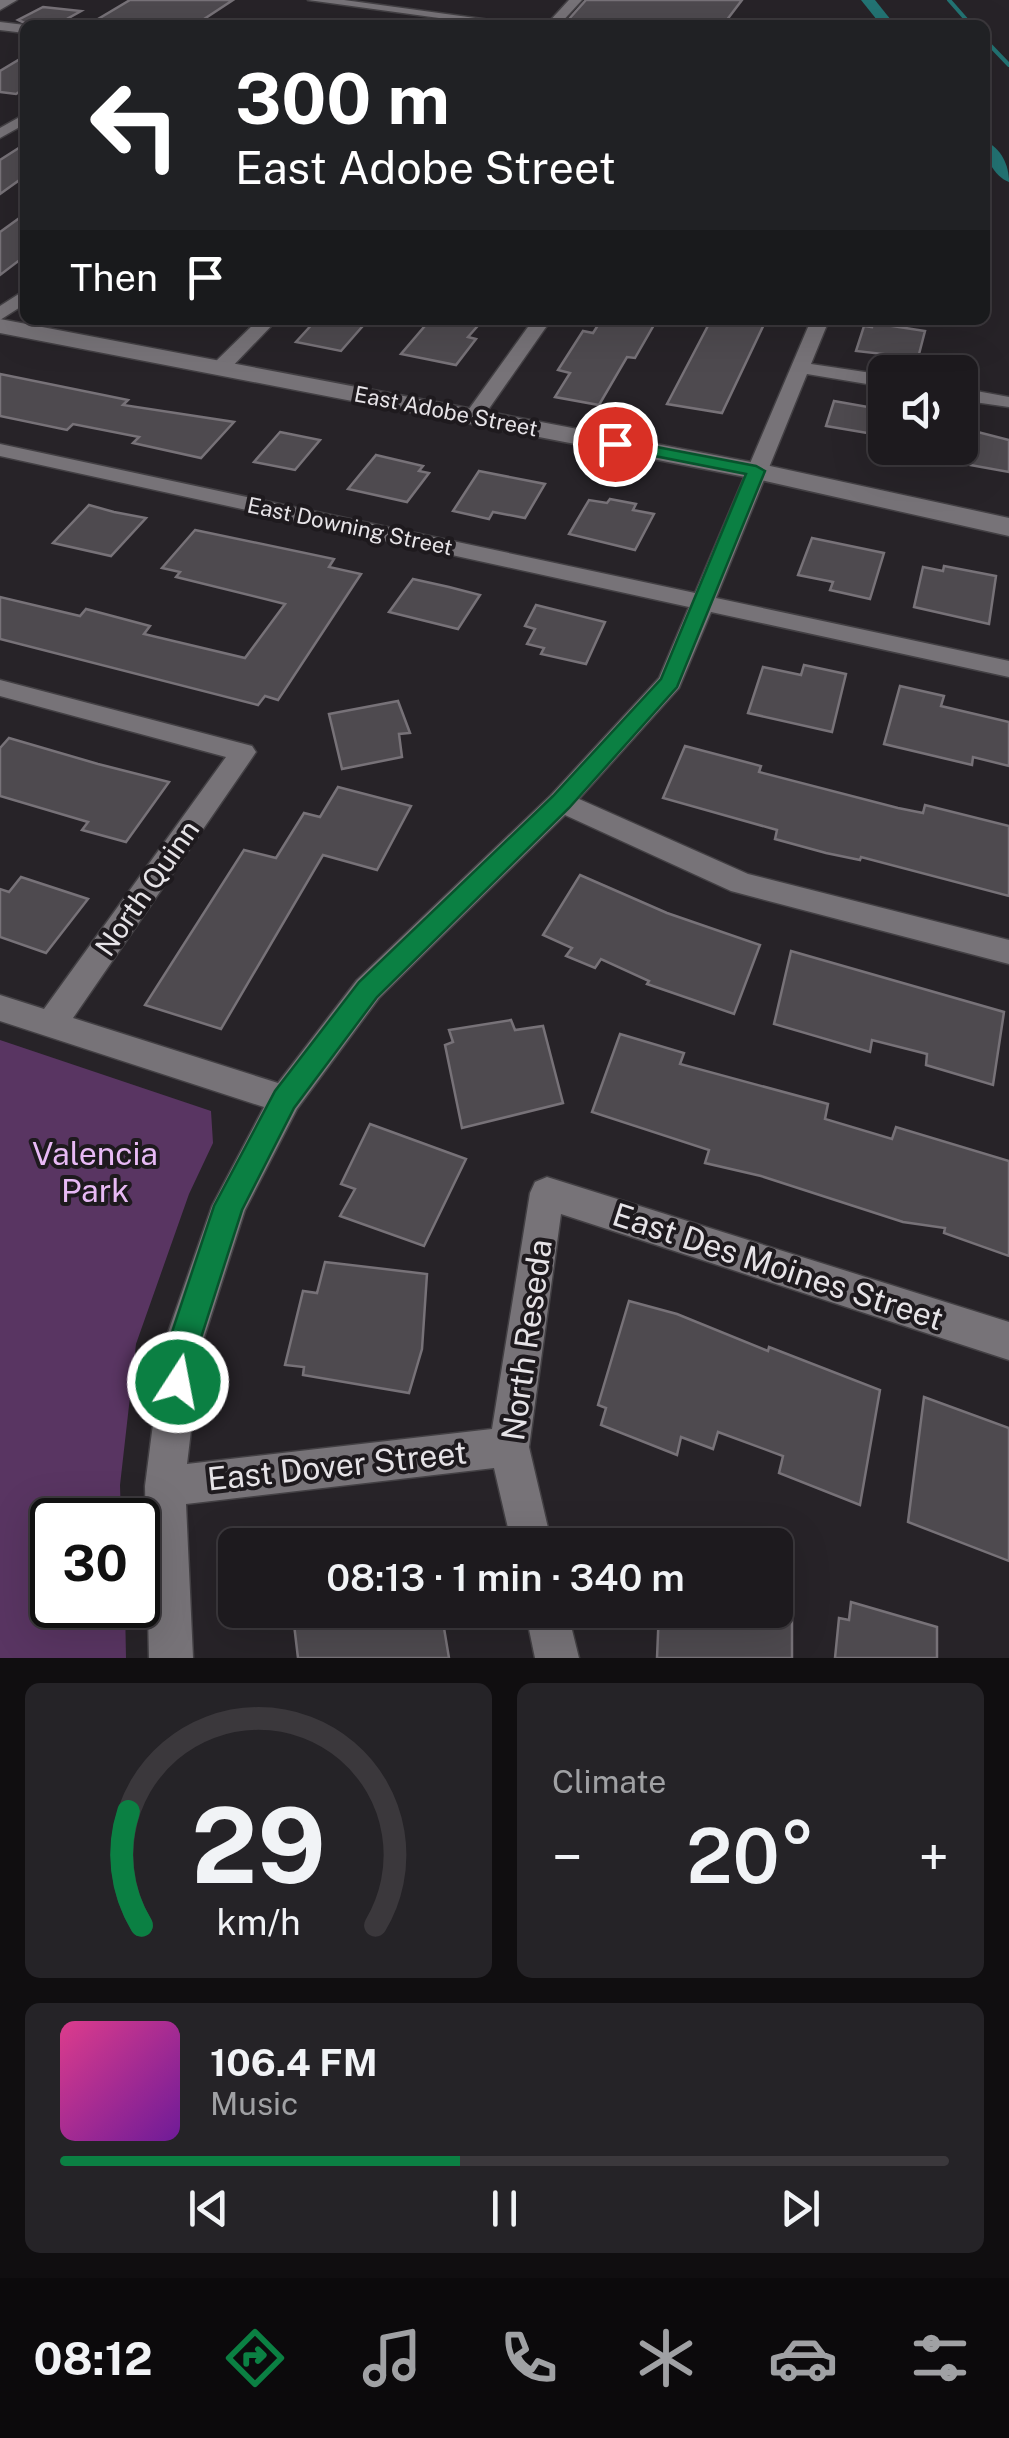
<!DOCTYPE html>
<meta charset="utf-8">
<style>
:root{--surface:#1d1a1e;--page:#252327;--text:#f1f3f6;--muted:#a0a1a4;--line:#3b383c;--accent:#0b8043}
body{margin:0;font-family:"Public Sans",sans-serif;background:var(--page);color:var(--text);height:100vh;display:flex;flex-direction:column;font-size:38px;white-space:nowrap}
*{box-sizing:border-box;margin:0}
p{font-size:32px;color:var(--muted)}
.icon{flex:none;width:55px;height:55px;fill:none;stroke:currentColor;stroke-width:2;stroke-linecap:round;stroke-linejoin:round}
.map{position:relative;height:1658px;overflow:hidden}
.sheet{display:flex;flex-direction:column;gap:25px;padding:25px;background:#100e10;flex:1}
.sheet>*{flex:none}
.guide{position:absolute;left:20px;top:20px;width:970px;height:305px;border-radius:15px;box-shadow:0 10px 40px #0002,0 0 0 2px var(--line);background:#202124;color:#fff;overflow:hidden}
.buttons{position:absolute;left:868px;top:355px;display:grid;gap:20px}
.buttons a{display:grid;place-items:center;width:110px;height:110px;border-radius:15px;background:var(--surface);box-shadow:0 10px 40px #0002,0 0 0 2px var(--line);font-size:50px}
.speed{position:absolute;left:30px;top:1498px;display:flex;gap:20px;font-size:50px;font-weight:700;text-align:center}
.speed>*{display:grid;place-content:center;width:130px;height:130px;border-radius:50%;background:var(--surface);box-shadow:0 10px 40px #0002,0 0 0 2px var(--line);line-height:1}
.speed .limit{border:5px solid #111;border-radius:15px;background:#fff;color:#111}
.pin{position:absolute;display:grid;place-items:center;width:85px;height:85px;color:#fff;margin:-42px;border:5px solid #fff;border-radius:50%;box-shadow:0 2px 10px #0007}
.me{position:absolute;width:110px;margin:-55px;rotate:11deg;stroke-linejoin:round;filter:drop-shadow(0 0 8px #0008)}
.turn{display:flex;align-items:center;gap:35px;height:210px;padding:0 50px;font-size:45px}
.turn .icon{width:130px;height:130px;stroke-width:2.5}
.turn b{display:block;font-size:70px;line-height:85px}
.then{display:flex;align-items:center;height:95px;padding:0 50px;background:#0003;gap:20px;font-size:38px}
.big{font-size:75px;font-weight:600;line-height:1.1}
.sheet .card{flex:1;display:flex;flex-direction:column;justify-content:center;gap:15px;min-width:0;padding:0 35px;border-radius:15px;background:var(--page)}
.sheet .dial{align-items:center;gap:0}
.dial svg{height:260px;overflow:visible;fill:none;stroke:var(--line);stroke-width:7;stroke-linecap:round;text-anchor:middle}
.dial text{fill:var(--text);stroke:none}
.song{display:flex;align-items:center;gap:30px}
.cover{width:120px;height:120px;border-radius:15px;background:linear-gradient(135deg,hsl(330 70% 55%),hsl(280 70% 35%))}
.played{height:10px;border-radius:5px;background:linear-gradient(90deg,var(--accent) 45%,var(--line) 45%)}
.keys{display:flex;justify-content:space-around;direction:ltr}
.heat{display:flex;justify-content:space-between;align-items:center;font-size:55px;direction:ltr}
.sheet .tiles{flex:1;display:grid;gap:25px;grid-template-columns:1fr 1fr}
.card:last-child{grid-column:span 2}
.trip{position:absolute;left:218px;top:1528px;width:575px;height:100px;border-radius:15px;background:var(--surface);box-shadow:0 10px 40px #0002,0 0 0 2px var(--line);font-weight:600;line-height:100px;text-align:center}
.dock{display:flex;height:160px;justify-content:space-around;align-items:center;background:#0c0a0c;color:var(--muted)}
.dock .icon{width:70px;height:70px}
.dock .selected{color:var(--accent)}
.dock b{font-size:45px;color:var(--text)}
.map>svg:first-child{display:block}
.green{fill:#593562}
.lines{fill:none;stroke-linecap:round;stroke-linejoin:round}
.stream{stroke:#237474;stroke-width:4}
.canal{fill:#237474;fill-rule:evenodd}
.building{fill:#4e4a4f;stroke:#777278;stroke-width:2.5}
.street-casing{stroke:#434044;stroke-width:3}
.secondary-casing{stroke:#434044;stroke-width:3}
.street{fill:#777378;fill-rule:evenodd}
.secondary{fill:#777378;fill-rule:evenodd}
.route{fill:#0b8043;stroke:#07532c;stroke-width:2.5}
.labels{text-anchor:middle;stroke-width:8;stroke-linejoin:round;paint-order:stroke}
.far-street-label{font-size:22px;fill:#e6e3e7;stroke:#1e1a1e}
.street-label{font-size:28px;fill:#e6e3e7;stroke:#1e1a1e}
.near-park-label{font-size:32px;fill:#e8baf5;stroke:#1e1a1e}
.near-street-label{font-size:32px;fill:#e6e3e7;stroke:#1e1a1e}
</style>
<div class="map">
<svg width="1009" height="1658" viewBox="0 0 1009 1658">
<rect width="100%" height="100%" fill="#272328"/>
<path class="green" d="M0 1040 211 1111 213 1143 189 1194 136 1344 120 1485 121 1520H52V1605H125L126 1658H0Z"/>
<g class="lines">
<g class="stream">
<path d="M949 0 971 25"/>
<path d="M985 40 1009 65"/>
</g>
<g class="canal">
<path d="M861 0H875L895 25H881Z"/>
<path d="M985 141C1001 148 1009 165 1009 182 993 176 985 157 985 141Z"/>
</g>
</g>
<g class="building">
<path d="M130 0H233L195 25H88Z"/>
<path d="M586 0H742L723 25H618L569 19Z"/>
<path d="M43 7 81 11 56 25H29L18 20Z"/>
<path d="M25 56V88L16 94 0 92V71Z"/>
<path d="M25 144V176L0 194V160Z"/>
<path d="M25 214V256L0 275V232Z"/>
<path d="M316 320H368L341 351 296 342Z"/>
<path d="M430 320H483L468 337 476 339 456 365 401 354Z"/>
<path d="M611 320 655 323 635 358 627 357 599 405 555 397 570 373 558 370 583 331 593 333 600 322 609 324Z"/>
<path d="M711 320H766L722 413 667 404Z"/>
<path d="M873 323 925 331 918 358 856 351 864 326 872 327Z"/>
<path d="M0 374 128 400 123 405 234 422 201 458 133 443 139 437 73 424 67 430 0 416Z"/>
<path d="M834 401 885 410V436L826 426Z"/>
<path d="M966 429 1009 440V472L959 463Z"/>
<path d="M280 432 320 440 295 470 254 462Z"/>
<path d="M376 455 423 466 419 471 429 473 407 502 348 489Z"/>
<path d="M479 471 545 484 525 518 493 512 489 519 453 511Z"/>
<path d="M610 499 636 504 633 510 654 514 635 550 569 534 589 500 607 503Z"/>
<path d="M89 505 114 512 146 518 111 556 53 543Z"/>
<path d="M195 530 334 559 329 567 361 574 278 700 265 696 258 705 0 639V597L80 616 86 609 150 626 144 634 245 658 285 604 176 577 180 572 162 568Z"/>
<path d="M812 538 884 553 870 599 830 590 833 582 798 575Z"/>
<path d="M944 566 996 576 989 624 914 607 923 567 943 571Z"/>
<path d="M413 579 449 587 480 595 458 629 389 612Z"/>
<path d="M536 605 605 622 586 664 541 654 544 648 527 644 535 629 525 626Z"/>
<path d="M804 665 846 674 832 732 748 713 763 667 801 675Z"/>
<path d="M900 686 944 696 941 706 1009 722V766L973 757 972 765 884 744Z"/>
<path d="M398 701 410 733 399 734 402 757 342 769 329 714Z"/>
<path d="M9 738 98 764 169 782 126 842 82 830 88 822 0 796V748Z"/>
<path d="M685 746 761 766 759 772 898 808 923 813 925 805 1009 826V896L861 857 860 860 826 853 775 839 777 830 663 798Z"/>
<path d="M338 787 411 806 377 870 323 855 221 1029 145 1005 244 850 276 858 304 813 320 817Z"/>
<path d="M580 875 667 913 760 945 734 1014 647 984 649 981 601 959 595 968 566 956 572 948 543 935Z"/>
<path d="M21 877 88 899 46 953 0 937V889L9 892Z"/>
<path d="M791 951 1004 1012 993 1085 926 1065 927 1054 872 1040 870 1052 774 1024Z"/>
<path d="M511 1020 515 1030 543 1026 563 1103 462 1128 445 1045 453 1042 449 1030Z"/>
<path d="M620 1034 684 1053 680 1064 828 1104 825 1119 892 1139 896 1127 1009 1161V1256L944 1233 945 1228 903 1222 761 1176 705 1163 709 1150 592 1112Z"/>
<path d="M370 1124 466 1159 424 1246 340 1216 355 1189 341 1184Z"/>
<path d="M325 1262 427 1274 422 1349 409 1393 303 1375 304 1367 285 1365 303 1291 317 1293Z"/>
<path d="M629 1301 677 1314 768 1351 769 1347 880 1390 860 1505 779 1473 783 1456 718 1432 713 1449 681 1437 677 1455 601 1425 606 1408 598 1405Z"/>
<path d="M924 1397 1009 1428V1561L908 1522Z"/>
<path d="M851 1602 937 1627V1658H835L839 1618 849 1620Z"/>
<path d="M314 1610H441L449 1658H298L293 1616Z"/>
<path d="M659 1610H752L792 1617V1658H657Z"/>
</g>
<g class="lines">
<defs>
<g id="street">
<path d="M308 0H344L527 25H490Z"/>
<path d="M569 0H582L559 25H546Z"/>
<path d="M0 22 25 25V33L0 30Z"/>
<path d="M25 114V124L0 138V128Z"/>
<path d="M25 290V304L0 320V306Z"/>
<path d="M258 320H277L227 372H213V364Z"/>
<path d="M533 320H551L481 420H467L464 416Z"/>
<path d="M811 320H829L811 364 885 375V387L807 374 716 598 1009 661V677L711 612 679 688 579 799 748 874 1009 940V964L731 891 565 815 379 998 297 1109 245 1210 201 1347 187 1464 492 1429 530 1193 535 1182 547 1177 1009 1322V1360L561 1214 529 1447 552 1545H512L494 1468 186 1504 193 1658H149L145 1486 163 1347 212 1206 264 1107 0 1021V995L44 1009 226 757 0 696V680L252 746 256 752 252 758 73 1018 278 1083 357 980 551 795 659 678 689 607 0 456V444L695 593Z"/>
<path d="M960 388 1009 397V407L960 400Z"/>
<path d="M525 1610H567L579 1658H535Z"/>
</g>
<g id="secondary">
<path d="M0 0H17L0 10Z"/>
<path d="M0 319 756 463 1009 518V536L756 479 0 333Z"/>
</g>
</defs>
<use href="#street" class="street-casing"/>
<use href="#secondary" class="secondary-casing"/>
<use href="#street" class="street"/>
<use href="#secondary" class="secondary"/>
</g>
<path class="route" d="M615 439 756 466 765 471 677 687 569 808 377 997 294 1108 242 1210 198 1347 189 1393 178 1397 167 1393 162 1382 167 1347 214 1206 275 1091 359 982 553 796 661 679 746 474 609 447 607 444Z"/>
<g class="labels">
<g class="far-street-label">
<text transform="translate(446 411) rotate(11)" y="8">East Adobe Street</text>
<text transform="translate(350 526) rotate(12)" y="8">East Downing Street</text>
</g>
<g class="street-label">
<text transform="translate(147 888) rotate(-55)" y="10">North Quinn</text>
</g>
<g class="near-park-label">
<text x="95" y="1165">Valencia<tspan x="95" dy="37">Park</tspan></text>
</g>
<g class="near-street-label">
<text transform="translate(778 1267) rotate(18)" y="11">East Des Moines Street</text>
<text transform="translate(527 1340) rotate(-82)" y="11">North Reseda</text>
<text transform="translate(337 1466) rotate(-6)" y="11">East Dover Street</text>
</g>
</g>
</svg>
<div class="buttons">
<a><svg class="icon" aria-label="sound" viewBox="0 0 24 24"><path d="M4 9h4l5-4v14l-5-4H4zM17 9q2 3 0 6"/></svg></a>
</div>
<div class="speed"><div class="limit">30</div></div>
<div class="pin" style="left:615px;top:444px;background:#d93025"><svg class="icon" aria-label="arrive" viewBox="0 0 24 24"><path d="M6 21V4h12l-3 4 3 4H6"/></svg></div>
<svg class="me" style="left:178px;top:1382px" viewBox="-20 -20 40 40"><circle r="17" fill="#0b8043" stroke="#fff" stroke-width="3"/><path d="M0-11L8 9 0 5-8 9z" fill="#fff"/></svg>
<div class="trip">08:13 · 1 min · 340 m</div>
<div class="guide">
<div class="turn"><svg class="icon" aria-label="left" viewBox="0 0 24 24"><path d="M17 20v-9H6M10 6l-5 5 5 5"/></svg><div><b>300 m</b>East Adobe Street</div></div>
<div class="then">Then<svg class="icon" aria-label="arrive" viewBox="0 0 24 24"><path d="M6 21V4h12l-3 4 3 4H6"/></svg></div>
</div>
</div>
<section class="sheet">
<div class="tiles">
<div class="card dial"><svg viewBox="0 0 100 80">
<path d="M14 69A42 42 0 1 1 86 69"/>
<path d="M14 69A42 42 0 0 1 10 34" stroke="#0b8043"/>
<text x="50" y="56" font-size="32" font-weight="700">29</text>
<text x="50" y="72" font-size="11">km/h</text>
</svg></div>
<div class="card"><p>Climate</p>
<div class="heat"><a>−</a><b class="big">20°</b><a>+</a></div>
</div>
<div class="card">
<div class="song"><i class="cover"></i><div><b>106.4 FM</b><p>Music</p></div></div>
<div class="played"></div>
<div class="keys"><svg class="icon" aria-label="previous" viewBox="0 0 24 24"><path d="M18 5L8 12l10 7zM5 5v14"/></svg><svg class="icon" aria-label="pause" viewBox="0 0 24 24"><path d="M8 5v14M16 5v14"/></svg><svg class="icon" aria-label="next" viewBox="0 0 24 24"><path d="M6 5l10 7-10 7zM19 5v14"/></svg></div>
</div>
</div>
</section>
<nav class="dock">
<b>08:12</b>
<svg class="icon selected" aria-label="directions" viewBox="0 0 24 24"><path d="M12 3l9 9-9 9-9-9zM9 14v-3h6M13 9l2 2-2 2"/></svg>
<svg class="icon" aria-label="music" viewBox="0 0 24 24"><path d="M9 18V5l10-2v13"/><circle cx="6" cy="18" r="3"/><circle cx="16" cy="16" r="3"/></svg>
<svg class="icon" aria-label="phone" viewBox="0 0 24 24"><path d="M5 4h4l2 5-3 2q2 4 5 5l2-3 5 2v4C11 20 4 13 5 4z"/></svg>
<svg class="icon" aria-label="climate" viewBox="0 0 24 24"><path d="M12 3v18M4 7l16 10M4 17L20 7"/></svg>
<svg class="icon" aria-label="car" viewBox="0 0 24 24"><path d="M5 17H2v-5l4-1 3-4h7l3 4 3 1v5h-3M9 17h6M6 11h13"/><circle cx="7" cy="17" r="2"/><circle cx="17" cy="17" r="2"/></svg>
<svg class="icon" aria-label="filters" viewBox="0 0 24 24"><path d="M4 7h16M4 17h16"/><circle cx="9" cy="7" r="2"/><circle cx="15" cy="17" r="2"/></svg>
</nav>
